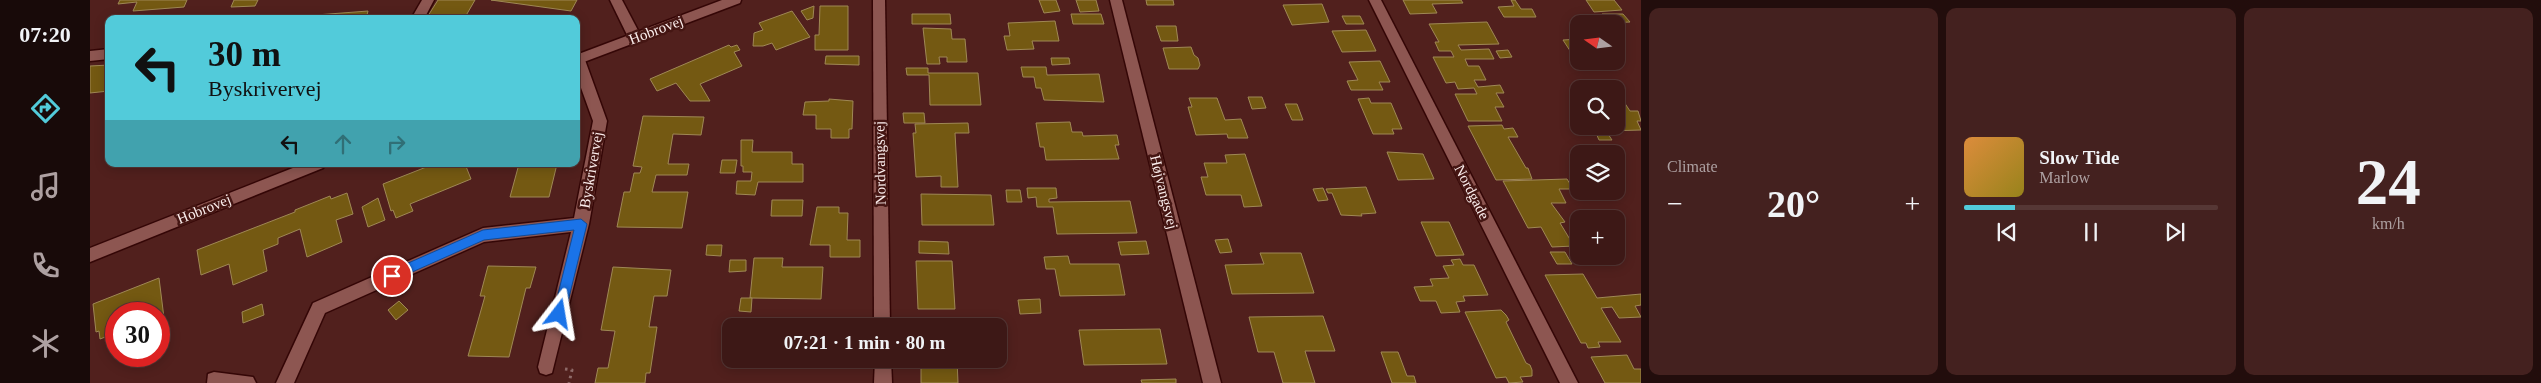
<!DOCTYPE html>
<meta charset="utf-8">
<style>
:root{--surface:#3d1816;--page:#44211f;--text:#f1f3f6;--muted:#ada0a1;--line:#563735;--accent:#52cbda}
body{margin:0;font-family:Georgia,serif;background:var(--page);color:var(--text);height:100vh;display:flex;flex-direction:column;font-size:19px;white-space:nowrap}
*{box-sizing:border-box;margin:0}
p{font-size:16px;color:var(--muted)}
.icon{flex:none;width:28px;height:28px;fill:none;stroke:currentColor;stroke-width:2;stroke-linecap:round;stroke-linejoin:round}
.map{position:relative;flex:1;overflow:hidden}
.drawer{display:flex;flex-direction:column;gap:8px;padding:8px;background:#220d0c;width:900px}
.drawer>*{flex:none}
.banner{position:absolute;left:15px;top:15px;width:475px;height:152px;border-radius:10px;box-shadow:0 2px 12px #0003,0 0 0 1px var(--line);background:#52cbda;color:#111;overflow:hidden}
.needle{width:32px;rotate:284deg}
.tools{position:absolute;left:1480px;top:15px;display:grid;gap:10px}
.tools a{display:grid;place-items:center;width:55px;height:55px;border-radius:10px;background:var(--surface);box-shadow:0 2px 12px #0003,0 0 0 1px var(--line);font-size:25px}
.speed{position:absolute;left:15px;top:302px;display:flex;gap:10px;font-size:25px;font-weight:700;text-align:center}
.speed>*{display:grid;place-content:center;width:65px;height:65px;border-radius:50%;background:var(--surface);box-shadow:0 2px 12px #0003,0 0 0 1px var(--line);line-height:1}
.speed .limit{border:8px solid #d22;background:#fff;color:#111}
.pin{position:absolute;display:grid;place-items:center;width:42px;height:42px;color:#fff;margin:-21px;border:2px solid #fff;border-radius:50%;box-shadow:0 1px 5px #0007}
.me{position:absolute;width:55px;margin:-28px;rotate:14deg;stroke-linejoin:round;filter:drop-shadow(0 0 4px #0008)}
.turn{display:flex;align-items:center;gap:18px;height:105px;padding:0 20px;font-size:22px}
.turn .icon{width:65px;height:65px;stroke-width:2.5}
.turn b{display:block;font-size:35px;line-height:42px}
.lanes{display:flex;align-items:center;height:48px;padding:0 20px;background:#0003;justify-content:center;gap:25px;direction:ltr}
.lanes .off{opacity:.35}
.big{font-size:38px;font-weight:700;line-height:1.1}
.drawer .widget{flex:1;display:flex;flex-direction:column;justify-content:center;gap:8px;min-width:0;padding:0 18px;border-radius:10px;background:var(--page)}
.drawer .dial{align-items:center;gap:0}
.dial b{font-size:65px;line-height:1}
.song{display:flex;align-items:center;gap:15px}
.cover{width:60px;height:60px;border-radius:8px;background:linear-gradient(135deg,hsl(30 70% 55%),hsl(50 70% 35%))}
.played{height:5px;border-radius:2px;background:linear-gradient(90deg,var(--accent) 20%,var(--line) 20%)}
.keys{display:flex;justify-content:space-around;direction:ltr}
.heat{display:flex;justify-content:space-between;align-items:center;font-size:28px;direction:ltr}
.drawer .tiles{flex:1;display:grid;gap:8px;grid-template-columns:repeat(3,1fr)}
.trip{position:absolute;left:632px;top:318px;width:285px;height:50px;border-radius:10px;background:var(--surface);box-shadow:0 2px 12px #0003,0 0 0 1px var(--line);font-weight:700;line-height:50px;text-align:center}
main{display:flex;flex:1;min-height:0}
.dock{display:flex;flex-direction:column;width:90px;justify-content:space-around;align-items:center;background:#180a09;color:var(--muted)}
.dock .icon{width:35px;height:35px}
.dock .selected{color:var(--accent)}
.dock b{font-size:22px;color:var(--text)}
.map>svg:first-child{display:block}
.building{fill:#745912;stroke:#9f8855}
.lines{fill:none;stroke-linecap:round;stroke-linejoin:round}
.minor-casing{stroke:#340606;stroke-width:3}
.tertiary-casing{stroke:#340606;stroke-width:3}
.path{stroke:#8e6a68;stroke-width:3;stroke-dasharray:2.5 4;stroke-linecap:butt}
.minor{fill:#8d5651;fill-rule:evenodd}
.tertiary{fill:#8d5651;fill-rule:evenodd}
.route{fill:#1a73e8;stroke:#114b97}
.labels{text-anchor:middle;stroke-width:5;stroke-linejoin:round;paint-order:stroke}
.street-label{font-size:15px;fill:#fbedec;stroke:#451613}
</style>
<main>
<nav class="dock">
<b>07:20</b>
<svg class="icon selected" aria-label="directions" viewBox="0 0 24 24"><path d="M12 3l9 9-9 9-9-9zM9 14v-3h6M13 9l2 2-2 2"/></svg>
<svg class="icon" aria-label="music" viewBox="0 0 24 24"><path d="M9 18V5l10-2v13"/><circle cx="6" cy="18" r="3"/><circle cx="16" cy="16" r="3"/></svg>
<svg class="icon" aria-label="phone" viewBox="0 0 24 24"><path d="M5 4h4l2 5-3 2q2 4 5 5l2-3 5 2v4C11 20 4 13 5 4z"/></svg>
<svg class="icon" aria-label="climate" viewBox="0 0 24 24"><path d="M12 3v18M4 7l16 10M4 17L20 7"/></svg>
</nav>
<div class="map">
<svg width="1551" height="383" viewBox="0 0 1551 383">
<rect width="100%" height="100%" fill="#51201d"/>
<g class="building">
<path d="M30 0H97L94 7 43 11 47 2 28 4Z"/>
<path d="M144 0H168L165 6 141 7Z"/>
<path d="M348 0H385L374 19H336Z"/>
<path d="M401 0H487L481 11Z"/>
<path d="M949 0H966L970 11 954 13Z"/>
<path d="M986 0H1006L1009 11 990 12Z"/>
<path d="M1056 0H1083L1084 5H1057Z"/>
<path d="M1313 0H1371L1373 3 1342 4 1347 13 1320 14Z"/>
<path d="M1421 0H1425L1431 9H1442L1446 17H1414L1408 7 1424 6Z"/>
<path d="M1496 0H1524L1532 10 1504 12Z"/>
<path d="M1232 4 1239 22 1202 25 1193 5Z"/>
<path d="M724 6 723 18 717 20 711 11Z"/>
<path d="M730 6H758V50H725V35H729Z"/>
<path d="M278 11 276 19H174Z"/>
<path d="M702 11 720 37 686 50 682 43 673 46H663L664 33 673 30 669 23Z"/>
<path d="M822 14H860L861 24H822Z"/>
<path d="M981 14H1011L1014 24H983Z"/>
<path d="M1512 14H1533L1540 22 1519 23Z"/>
<path d="M1252 16H1270L1274 24H1256Z"/>
<path d="M965 21 969 41H942L944 49 917 50 914 36H920L918 23Z"/>
<path d="M1397 22 1409 44 1368 45 1371 50 1399 49 1404 59H1375L1378 66H1389L1396 80H1384L1388 87 1410 85 1414 93H1406L1414 107H1405L1412 121H1378L1365 94H1387L1384 88 1368 89 1365 82 1356 83 1343 57H1364L1361 51H1349L1345 42H1349L1339 24Z"/>
<path d="M1066 26H1086L1088 41H1071Z"/>
<path d="M833 28 861 29 862 39H875L877 62H857V57H849L850 64H837Z"/>
<path d="M1276 30 1286 51 1252 52 1242 31Z"/>
<path d="M1489 39V61H1522L1526 68 1492 69 1473 40Z"/>
<path d="M639 45 641 47 647 45 650 50 644 52 652 66 610 84 620 101H600L586 83 567 91 560 79Z"/>
<path d="M1101 47 1104 55 1108 58 1110 65 1108 69H1079L1073 48Z"/>
<path d="M1418 50 1422 57 1410 58 1406 51Z"/>
<path d="M736 56H769V65L735 64Z"/>
<path d="M961 58H979L980 64 962 65Z"/>
<path d="M1290 61 1300 82H1289L1293 90H1261L1257 81 1268 80 1259 62Z"/>
<path d="M19 65V91L0 93V66Z"/>
<path d="M931 67H956L957 75 1009 74 1014 102 954 100 951 88H946L944 77H933Z"/>
<path d="M816 68H838V73H888L891 105H840L839 75H817Z"/>
<path d="M1158 97H1172L1176 108 1162 109Z"/>
<path d="M1099 98H1127L1135 120 1151 119 1158 138H1138L1137 134 1106 135 1098 107H1102Z"/>
<path d="M1279 98 1281 103H1301L1312 129H1302L1304 134H1283L1268 99Z"/>
<path d="M739 99 763 101 762 129H759V138H741V129H726V115H713L715 102 739 101Z"/>
<path d="M1526 102H1534L1540 111H1548L1551 121H1547L1551 130 1516 131 1522 140H1509L1503 126H1526Z"/>
<path d="M1195 104H1207L1213 120H1202Z"/>
<path d="M813 113H834L835 123H814Z"/>
<path d="M553 116 614 117 611 135 583 134 578 164H599L597 175H566L562 192H598L592 228 527 227 534 192H540L544 173H550L552 167 543 166Z"/>
<path d="M980 122 982 132H992L993 136 1027 135 1029 145H1025L1029 159 956 160 954 147H950L946 123Z"/>
<path d="M878 123 879 133H865L868 187H851V176L826 177 823 133H826L825 124Z"/>
<path d="M1412 125 1414 129 1423 128 1428 137H1418L1436 168H1438L1442 179 1406 180 1378 126Z"/>
<path d="M651 140H663L662 152H702V164H713V182H668L665 195 646 194 647 181H661L662 172H653V166H651Z"/>
<path d="M1297 152 1333 154 1344 179 1308 180Z"/>
<path d="M1155 154 1172 206 1154 207 1151 195H1116L1111 177H1118L1114 163H1137L1135 155Z"/>
<path d="M632 160H647L645 173H630Z"/>
<path d="M344 164H375L381 179 320 204 323 211 306 218 303 210 301 211 293 184Z"/>
<path d="M429 164H467L459 197H420Z"/>
<path d="M1477 179 1483 189H1469L1476 203H1461L1475 222 1470 223 1484 246 1462 247 1451 227 1438 228 1413 181Z"/>
<path d="M1276 187 1286 213 1271 214 1272 216 1251 215 1242 193H1238L1236 189Z"/>
<path d="M937 188H966L967 198 959 199V202L1040 201 1047 233 967 234 963 207H947L946 197 938 198Z"/>
<path d="M1233 188 1238 200 1228 201 1223 189Z"/>
<path d="M916 190H930L932 202H917Z"/>
<path d="M257 193 263 214 246 220 252 242 217 257 210 229 188 238V244L173 250 177 271 143 285 139 264 111 275 107 250 205 212V210L240 196 241 199Z"/>
<path d="M831 194 901 195 904 225H832Z"/>
<path d="M288 198 295 220 278 227 272 207Z"/>
<path d="M682 200H713L712 216H681Z"/>
<path d="M727 207H749V213H758L757 240H770V257H740V245H720Z"/>
<path d="M1331 222H1359L1374 255 1346 256Z"/>
<path d="M1138 239 1142 252 1130 253 1125 240Z"/>
<path d="M829 241 858 242 859 254 829 253Z"/>
<path d="M1056 241 1059 254 1031 255 1028 242Z"/>
<path d="M617 245H632L631 256 616 255Z"/>
<path d="M1460 252H1475L1482 264H1467Z"/>
<path d="M1170 253H1211L1224 293 1142 294 1135 265 1174 264Z"/>
<path d="M978 256 980 264H1029L1035 295 970 296 965 269H956L954 257Z"/>
<path d="M664 258H693L692 267H733L731 299 660 298Z"/>
<path d="M1370 259 1373 265H1384L1398 295 1373 296 1375 301 1366 302 1370 312 1351 313 1346 301H1330L1324 287 1343 286 1340 279 1359 278 1353 266 1364 265 1361 260Z"/>
<path d="M640 260H656V271L639 272Z"/>
<path d="M826 261H862L865 309H828Z"/>
<path d="M398 266 446 267 440 288H436L419 357 378 356 395 296H390Z"/>
<path d="M523 267 581 270 577 296H564L559 327H567L560 373H556L555 383H505L508 368H518L525 331 511 330Z"/>
<path d="M1493 274 1507 298 1551 294V305L1545 306 1551 317 1529 318 1522 307 1511 308 1531 342H1508L1510 347 1498 348 1496 343H1491L1455 275Z"/>
<path d="M69 278 74 318 69 320V314H26V333L10 339 9 331 6 332 3 304Z"/>
<path d="M651 298H662L661 312 649 311Z"/>
<path d="M950 299 951 313 930 314 928 300Z"/>
<path d="M309 301 318 310 306 320 298 310Z"/>
<path d="M172 304 174 315 153 323 152 312Z"/>
<path d="M1411 310 1416 315 1419 320 1416 322 1436 363 1440 365 1442 370V376L1430 377 1433 382 1419 383 1416 377 1406 378 1375 312Z"/>
<path d="M1233 316 1245 351H1215L1225 383H1193L1184 352H1168L1159 317Z"/>
<rect x="662" y="319" width="19" height="7"/>
<path d="M1070 329 1077 364 994 365 989 330Z"/>
<path d="M1291 352H1308L1317 376H1324L1326 383H1302Z"/>
<path d="M1537 355 1544 369H1551V383H1515L1501 357Z"/>
<path d="M682 359H752L751 364 720 363V368H694L681 367Z"/>
<path d="M831 359H867L868 383H831Z"/>
<path d="M1086 379V383H1052L1051 380Z"/>
</g>
<g class="lines">
<defs>
<g id="minor">
<path d="M332 0H344L334 19H321Z"/>
<path d="M520 0H532L552 38 550 41H540Z"/>
<path d="M783 0H795L800 326H784Z"/>
<path d="M1020 0H1032L1131 383H1113Z"/>
<path d="M1279 0H1291L1488 383H1470Z"/>
<path d="M19 49V59L0 61V51Z"/>
<path d="M486 55 493 56 495 60 517 121 499 224 462 373 456 375 450 373 448 367 481 232 394 242 235 313 204 383H186L223 303 393 228 484 218 503 121 486 74Z"/>
<path d="M785 359H801L802 383H784Z"/>
<path d="M124 372 163 377 166 383H117L118 374Z"/>
</g>
<g id="tertiary">
<path d="M632 0H651L650 3 486 65V55Z"/>
<path d="M213 164H235L233 168 0 262V248Z"/>
</g>
</defs>
<use href="#minor" class="minor-casing"/>
<use href="#tertiary" class="tertiary-casing"/>
<path class="path" d="M475 369 482 370 479 383"/>
<use href="#minor" class="minor"/>
<use href="#tertiary" class="tertiary"/>
</g>
<path class="route" d="M491 219 497 224 475 314 469 319 463 314 484 230 394 240 302 281 296 276 298 272 393 230Z"/>
<g class="labels">
<g class="street-label">
<text transform="translate(566 30) rotate(-21)" y="5">Hobrovej</text>
<text transform="translate(790 163) rotate(-91)" y="5">Nordvangsvej</text>
<text transform="translate(501 170) rotate(-80)" y="5">Byskrivervej</text>
<text transform="translate(1074 192) rotate(76)" y="5">Højvangsvej</text>
<text transform="translate(1382 192) rotate(63)" y="5">Nordgade</text>
<text transform="translate(114 209) rotate(-22)" y="5">Hobrovej</text>
</g>
</g>
</svg>
<div class="tools">
<a><svg class="needle" viewBox="-14 -14 28 28"><path d="M0-13l5 13h-10z" fill="#e53935"/><path d="M0 13l5-13h-10z" fill="#ada0a1"/></svg></a>
<a><svg class="icon" aria-label="search" viewBox="0 0 24 24"><circle cx="10" cy="10" r="6"/><path d="M15 15l6 6"/></svg></a>
<a><svg class="icon" aria-label="layers" viewBox="0 0 24 24"><path d="M12 4l9 5-9 5-9-5zM3 14l9 5 9-5"/></svg></a>
<a>+</a>
</div>
<div class="speed"><div class="limit">30</div></div>
<div class="pin" style="left:302px;top:276px;background:#d93025"><svg class="icon" aria-label="arrive" viewBox="0 0 24 24"><path d="M6 21V4h12l-3 4 3 4H6"/></svg></div>
<svg class="me" style="left:469px;top:314px" viewBox="-20 -20 40 40"><path d="M0-17L14 15 0 8-14 15z" fill="#1a73e8" stroke="#fff" stroke-width="4"/></svg>
<div class="trip">07:21 · 1 min · 80 m</div>
<div class="banner">
<div class="turn"><svg class="icon" aria-label="left" viewBox="0 0 24 24"><path d="M17 20v-9H6M10 6l-5 5 5 5"/></svg><div><b>30 m</b>Byskrivervej</div></div>
<div class="lanes"><svg class="icon" aria-label="left" viewBox="0 0 24 24"><path d="M17 20v-9H6M10 6l-5 5 5 5"/></svg><svg class="icon off" aria-label="ahead" viewBox="0 0 24 24"><path d="M12 20V5M6 11l6-6 6 6"/></svg><svg class="icon off" aria-label="right" viewBox="0 0 24 24"><path d="M7 20v-9h11M14 6l5 5-5 5"/></svg></div>
</div>
</div>
<section class="drawer">
<div class="tiles">
<div class="widget"><p>Climate</p>
<div class="heat"><a>−</a><b class="big">20°</b><a>+</a></div>
</div>
<div class="widget">
<div class="song"><i class="cover"></i><div><b>Slow Tide</b><p>Marlow</p></div></div>
<div class="played"></div>
<div class="keys"><svg class="icon" aria-label="previous" viewBox="0 0 24 24"><path d="M18 5L8 12l10 7zM5 5v14"/></svg><svg class="icon" aria-label="pause" viewBox="0 0 24 24"><path d="M8 5v14M16 5v14"/></svg><svg class="icon" aria-label="next" viewBox="0 0 24 24"><path d="M6 5l10 7-10 7zM19 5v14"/></svg></div>
</div>
<div class="widget dial"><b>24</b><p>km/h</p></div>
</div>
</section>
</main>
